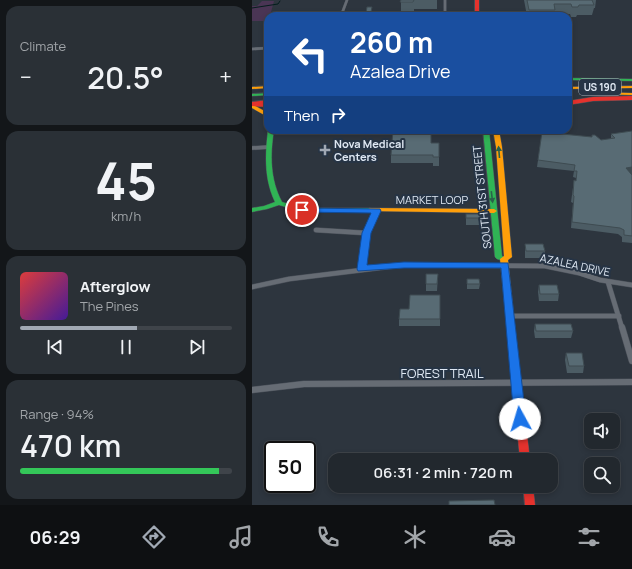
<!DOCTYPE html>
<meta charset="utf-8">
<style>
:root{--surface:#22282e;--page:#2a3036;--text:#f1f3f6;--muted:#a2a6aa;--line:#3f444a;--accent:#a1a9b4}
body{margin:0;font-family:Manrope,sans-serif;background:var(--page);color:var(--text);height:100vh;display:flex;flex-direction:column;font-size:15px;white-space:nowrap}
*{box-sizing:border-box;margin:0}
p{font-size:13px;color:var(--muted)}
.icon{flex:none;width:22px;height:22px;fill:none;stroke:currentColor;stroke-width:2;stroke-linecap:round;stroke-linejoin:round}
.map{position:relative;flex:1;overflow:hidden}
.panel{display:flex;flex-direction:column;gap:6px;padding:6px;background:#131619;width:252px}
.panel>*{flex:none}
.hud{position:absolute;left:12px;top:12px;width:308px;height:122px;border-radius:12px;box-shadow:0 2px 6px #0003,0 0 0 1px var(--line);background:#1a4fa0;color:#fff;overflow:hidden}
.fabs{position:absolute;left:332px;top:413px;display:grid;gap:8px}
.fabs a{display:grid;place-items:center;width:36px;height:36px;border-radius:8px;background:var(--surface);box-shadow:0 2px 6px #0003,0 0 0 1px var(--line);font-size:20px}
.speed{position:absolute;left:12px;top:441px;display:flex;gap:8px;font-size:20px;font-weight:700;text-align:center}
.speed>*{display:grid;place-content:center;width:52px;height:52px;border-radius:50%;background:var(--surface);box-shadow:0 2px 6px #0003,0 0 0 1px var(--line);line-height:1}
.speed .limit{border:2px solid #111;border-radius:6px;background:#fff;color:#111}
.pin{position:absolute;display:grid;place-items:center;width:34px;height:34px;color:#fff;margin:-17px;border:2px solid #fff;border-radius:50%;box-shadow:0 1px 4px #0007}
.me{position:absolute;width:44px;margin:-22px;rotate:354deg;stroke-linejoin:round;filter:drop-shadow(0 0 3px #0008)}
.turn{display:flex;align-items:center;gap:14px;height:84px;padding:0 20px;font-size:18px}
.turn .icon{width:52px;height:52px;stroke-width:2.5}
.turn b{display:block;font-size:28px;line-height:34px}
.then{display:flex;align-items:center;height:38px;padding:0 20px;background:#0003;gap:8px;font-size:15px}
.big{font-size:30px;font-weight:600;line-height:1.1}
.panel .card{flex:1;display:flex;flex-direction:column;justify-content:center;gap:6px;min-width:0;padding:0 14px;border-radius:12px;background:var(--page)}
.panel .dial{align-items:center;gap:0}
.dial b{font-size:52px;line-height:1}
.song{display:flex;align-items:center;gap:12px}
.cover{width:48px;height:48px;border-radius:6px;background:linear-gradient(135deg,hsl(0 70% 55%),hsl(260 70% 35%))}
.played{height:4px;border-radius:2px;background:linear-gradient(90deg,var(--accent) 55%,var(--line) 55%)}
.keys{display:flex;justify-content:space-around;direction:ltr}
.heat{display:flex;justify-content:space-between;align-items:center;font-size:22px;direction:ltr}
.charge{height:6px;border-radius:3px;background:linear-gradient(90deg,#34c759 94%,var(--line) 0)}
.trip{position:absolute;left:76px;top:453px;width:230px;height:40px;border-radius:12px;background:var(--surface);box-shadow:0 2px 6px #0003,0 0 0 1px var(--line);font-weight:600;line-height:40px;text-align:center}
.tab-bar{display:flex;height:64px;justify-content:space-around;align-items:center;background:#0e1012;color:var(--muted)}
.tab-bar .icon{width:28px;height:28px}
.tab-bar .selected{color:var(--accent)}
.tab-bar b{font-size:18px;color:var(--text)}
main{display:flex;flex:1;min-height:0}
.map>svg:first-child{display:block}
.green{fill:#4a3554}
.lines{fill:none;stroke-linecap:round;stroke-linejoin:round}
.stream{stroke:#041e1d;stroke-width:1}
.street-far3-casing{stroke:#4b515a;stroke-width:3}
.street-far2-casing{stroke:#4b515a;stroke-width:4.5}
.street-far1-casing{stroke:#4b515a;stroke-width:5.5}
.street-casing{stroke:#4b515a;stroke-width:7}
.fast-casing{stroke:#4b515a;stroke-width:1}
.slow-casing{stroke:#4b515a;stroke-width:1}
.jam-casing{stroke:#4b515a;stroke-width:1}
.street-far3{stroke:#666c74;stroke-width:2.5}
.street-far2{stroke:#666c74;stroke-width:3.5}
.street-far1{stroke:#666c74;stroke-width:4.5}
.street{stroke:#666c74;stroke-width:6}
.fast{fill:#30b455;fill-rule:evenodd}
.slow{fill:#ff9f0a;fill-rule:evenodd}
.jam{fill:#e5322d;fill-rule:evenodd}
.wall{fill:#4c5c64}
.shaded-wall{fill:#3e4b51}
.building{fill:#586b74;stroke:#3e4b51}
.oneway{fill:#2a614b}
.route{fill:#1a73e8;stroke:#114b97}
.poi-dot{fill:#a1a9b4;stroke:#263445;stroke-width:1.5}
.labels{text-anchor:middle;stroke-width:4;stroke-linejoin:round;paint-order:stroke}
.shield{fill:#263445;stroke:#a8b2bf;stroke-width:1}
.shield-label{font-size:10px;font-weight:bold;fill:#dfe8f3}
.poi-label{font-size:11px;font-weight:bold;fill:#dfe8f3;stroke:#263445;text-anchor:start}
.street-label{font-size:11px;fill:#dfe8f3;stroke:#263445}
.near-street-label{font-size:13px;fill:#dfe8f3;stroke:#263445}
</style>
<main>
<section class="panel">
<div class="card"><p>Climate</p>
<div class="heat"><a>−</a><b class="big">20.5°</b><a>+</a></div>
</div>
<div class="card dial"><b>45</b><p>km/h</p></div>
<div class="card">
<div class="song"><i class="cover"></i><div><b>Afterglow</b><p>The Pines</p></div></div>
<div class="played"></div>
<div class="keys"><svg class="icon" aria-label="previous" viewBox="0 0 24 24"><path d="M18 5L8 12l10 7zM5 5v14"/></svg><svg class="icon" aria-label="pause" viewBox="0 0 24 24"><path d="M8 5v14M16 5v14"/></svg><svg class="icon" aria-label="next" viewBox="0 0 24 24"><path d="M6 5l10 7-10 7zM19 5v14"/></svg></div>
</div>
<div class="card"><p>Range · 94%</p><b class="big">470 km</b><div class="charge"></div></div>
</section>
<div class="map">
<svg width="380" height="505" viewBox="0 0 380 505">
<rect width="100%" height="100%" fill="#2d353e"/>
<path class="green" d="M10 1H22L18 16H16V21H0V6H5Z"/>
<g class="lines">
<path class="stream" d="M0 8 26 4 28 1"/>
<defs>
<g id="street-far3">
<path d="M193 0V16"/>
<path d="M89 16 95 0"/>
<path d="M0 49 16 48"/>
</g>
<path id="street-far2" d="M0 148 17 147"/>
<g id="street-far1">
<path d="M64 230 114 233"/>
<path d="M110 269 114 233 125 211"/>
<path d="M356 282 370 328"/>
<path d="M0 287 37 279 151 265 293 266 327 273 348 280 380 285"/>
<path d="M258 316H367"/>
</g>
<g id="street">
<path d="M370 327 380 361"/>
<path d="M0 390 52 384 380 382"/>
</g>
<g id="fast">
<path d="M316 78 380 79V81L316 80Z"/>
<path d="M16 93V95L0 96V94Z"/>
<path d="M16 130H22C18 155 18 179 30 202L50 208H118L120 209 121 210 120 211 50 212 27 205 15 209 0 212V208L12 206 23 202C12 179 13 155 16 130Z"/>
<path d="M231 130H237L250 256 256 259 252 261 245 259 243 257Z"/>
</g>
<g id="slow">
<path d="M16 86V88L0 89V87Z"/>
<path d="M380 86V88L316 89V87Z"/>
<path d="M337 92 380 93V95L339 94 337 93Z"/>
<path d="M0 104 16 113V117L0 108Z"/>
<path d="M241 130H247L250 147 260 257 256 260 266 357 265 359 262 360 259 359 258 357 248 259 252 256 244 147Z"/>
<path d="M118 208 242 209 245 211 242 213 116 211 115 210 116 209Z"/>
</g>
<g id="jam">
<rect x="223" y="0" width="4" height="16"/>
<path d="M380 96V100L341 101 316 105V101L341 97Z"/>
<path d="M16 100V107L0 106V102Z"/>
<path d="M262 354 265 355 266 357 278 460H268L258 357 259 355Z"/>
<path d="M271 486H281L283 505H273Z"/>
</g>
</defs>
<use href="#street-far3" class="street-far3-casing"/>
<use href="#street-far2" class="street-far2-casing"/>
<use href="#street-far1" class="street-far1-casing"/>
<use href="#street" class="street-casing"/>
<use href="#fast" class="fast-casing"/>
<use href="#slow" class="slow-casing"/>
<use href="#jam" class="jam-casing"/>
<use href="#street-far3" class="street-far3"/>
<use href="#street-far2" class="street-far2"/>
<use href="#street-far1" class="street-far1"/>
<use href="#street" class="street"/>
<use href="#fast" class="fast"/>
<use href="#slow" class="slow"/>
<use href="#jam" class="jam"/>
</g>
<g class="wall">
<path d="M149 0H185V9H162V11H149Z"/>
<path d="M272 0H344L343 8H342L340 15H325L324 17H319L318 14H303V16H275Z"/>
<path d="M380 131 379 174 380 175V243L370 242V237L366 234 319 228 321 203 319 202 322 180 324 181V178L321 177 322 171 285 167 290 132 349 140 359 139V134Z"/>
<path d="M179 143H187V166H181V163H139V155Z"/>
<path d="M214 214 229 218V225H214Z"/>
<path d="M273 244 293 251 292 258H273Z"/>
<path d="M186 274 185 291H174V284Z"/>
<path d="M215 279 228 284 227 289H215Z"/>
<path d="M287 285 307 294 306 301H287L286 292Z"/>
<path d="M188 295V326H147V319L157 309Z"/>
<path d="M283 324 321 331 319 338H283L282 331Z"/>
<path d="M314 353 332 366 331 373H315L313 360Z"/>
</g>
<path class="shaded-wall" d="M380 167V174L372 175 374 168Z"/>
<g class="building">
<path d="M149 0H162L161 2H148Z"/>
<path d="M275 0H340L342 5H327L326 7H320L319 4H302L303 10H277Z"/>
<path d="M115 7H120L119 12H127V16H102L103 13H114Z"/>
<path d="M141 130H179V143H187V157H181V155H139Z"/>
<path d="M380 131V167L374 168 380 175V236L372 235V230L368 228 320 222 322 196 321 195 322 180 324 181 325 171H322L323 165 286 160 290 132 340 137V135H343L349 140 363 138 359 134Z"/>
<rect x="214" y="214" width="15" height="4"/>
<path d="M273 244H291L293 251H274Z"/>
<path d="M174 274H186L185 284H174Z"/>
<path d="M215 279H227L228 284H215Z"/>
<path d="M287 285H305L307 294H288Z"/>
<path d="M158 295H188V319H147L148 309H157Z"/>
<path d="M283 324H319L321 331H284Z"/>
<path d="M314 353H330L332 366H317Z"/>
<path d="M242 500 243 505H197V501Z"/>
</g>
<defs><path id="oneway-solid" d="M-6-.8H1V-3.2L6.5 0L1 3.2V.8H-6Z"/></defs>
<g class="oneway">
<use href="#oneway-solid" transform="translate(247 152) rotate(-95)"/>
<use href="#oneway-solid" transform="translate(240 197) rotate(83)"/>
</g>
<path class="route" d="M50 208 128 209 129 211 119 233 115 265 152 262 256 263 274 419 272 423 268 424 264 423 262 419 249 268H152L106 271 105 269 110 233 119 213 47 212 46 210 47 209Z"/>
<path class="poi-dot" d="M71 144h4v4h4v4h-4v4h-4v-4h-4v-4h4z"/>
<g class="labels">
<rect class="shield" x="327" y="79" width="42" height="16" rx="3"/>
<g class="shield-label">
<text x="348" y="91">US 190</text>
</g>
<g class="poi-label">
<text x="82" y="148">Nova Medical<tspan x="82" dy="13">Centers</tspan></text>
</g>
<g class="street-label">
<text transform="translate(230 197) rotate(-96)" y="4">SOUTH 31ST STREET</text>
<text x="180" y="204">MARKET LOOP</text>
<text transform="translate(323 265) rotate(12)" y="4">AZALEA DRIVE</text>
</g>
<g class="near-street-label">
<text x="190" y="378">FOREST TRAIL</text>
</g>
</g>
</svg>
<div class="fabs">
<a><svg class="icon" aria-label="sound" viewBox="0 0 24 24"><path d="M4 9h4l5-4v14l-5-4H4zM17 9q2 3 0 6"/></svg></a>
<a><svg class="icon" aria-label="search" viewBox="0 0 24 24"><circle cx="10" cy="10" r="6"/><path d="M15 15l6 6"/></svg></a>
</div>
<div class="speed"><div class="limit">50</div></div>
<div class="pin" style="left:50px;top:210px;background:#d93025"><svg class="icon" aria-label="arrive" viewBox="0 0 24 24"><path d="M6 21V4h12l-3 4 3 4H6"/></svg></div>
<svg class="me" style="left:268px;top:419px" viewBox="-20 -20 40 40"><circle r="19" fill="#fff"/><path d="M0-13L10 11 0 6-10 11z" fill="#1a73e8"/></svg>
<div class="trip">06:31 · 2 min · 720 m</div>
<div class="hud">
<div class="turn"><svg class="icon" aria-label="left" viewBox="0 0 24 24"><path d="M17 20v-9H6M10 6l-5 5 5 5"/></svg><div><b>260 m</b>Azalea Drive</div></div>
<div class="then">Then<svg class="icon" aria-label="right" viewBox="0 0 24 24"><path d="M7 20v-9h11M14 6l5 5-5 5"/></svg></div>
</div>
</div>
</main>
<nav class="tab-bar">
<b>06:29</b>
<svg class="icon selected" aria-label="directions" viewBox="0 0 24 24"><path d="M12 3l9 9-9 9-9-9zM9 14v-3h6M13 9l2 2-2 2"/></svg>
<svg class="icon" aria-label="music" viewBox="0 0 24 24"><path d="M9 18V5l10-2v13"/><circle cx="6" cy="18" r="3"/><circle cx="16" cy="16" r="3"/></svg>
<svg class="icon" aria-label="phone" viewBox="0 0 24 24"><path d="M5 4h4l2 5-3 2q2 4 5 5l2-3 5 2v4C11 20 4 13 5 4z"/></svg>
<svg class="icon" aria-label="climate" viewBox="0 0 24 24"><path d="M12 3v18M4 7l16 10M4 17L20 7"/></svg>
<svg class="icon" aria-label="car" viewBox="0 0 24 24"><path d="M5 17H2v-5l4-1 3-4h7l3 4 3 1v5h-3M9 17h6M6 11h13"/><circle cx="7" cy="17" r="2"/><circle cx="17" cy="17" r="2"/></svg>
<svg class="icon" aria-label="filters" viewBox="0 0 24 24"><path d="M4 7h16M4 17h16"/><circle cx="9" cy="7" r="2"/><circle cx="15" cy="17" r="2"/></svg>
</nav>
